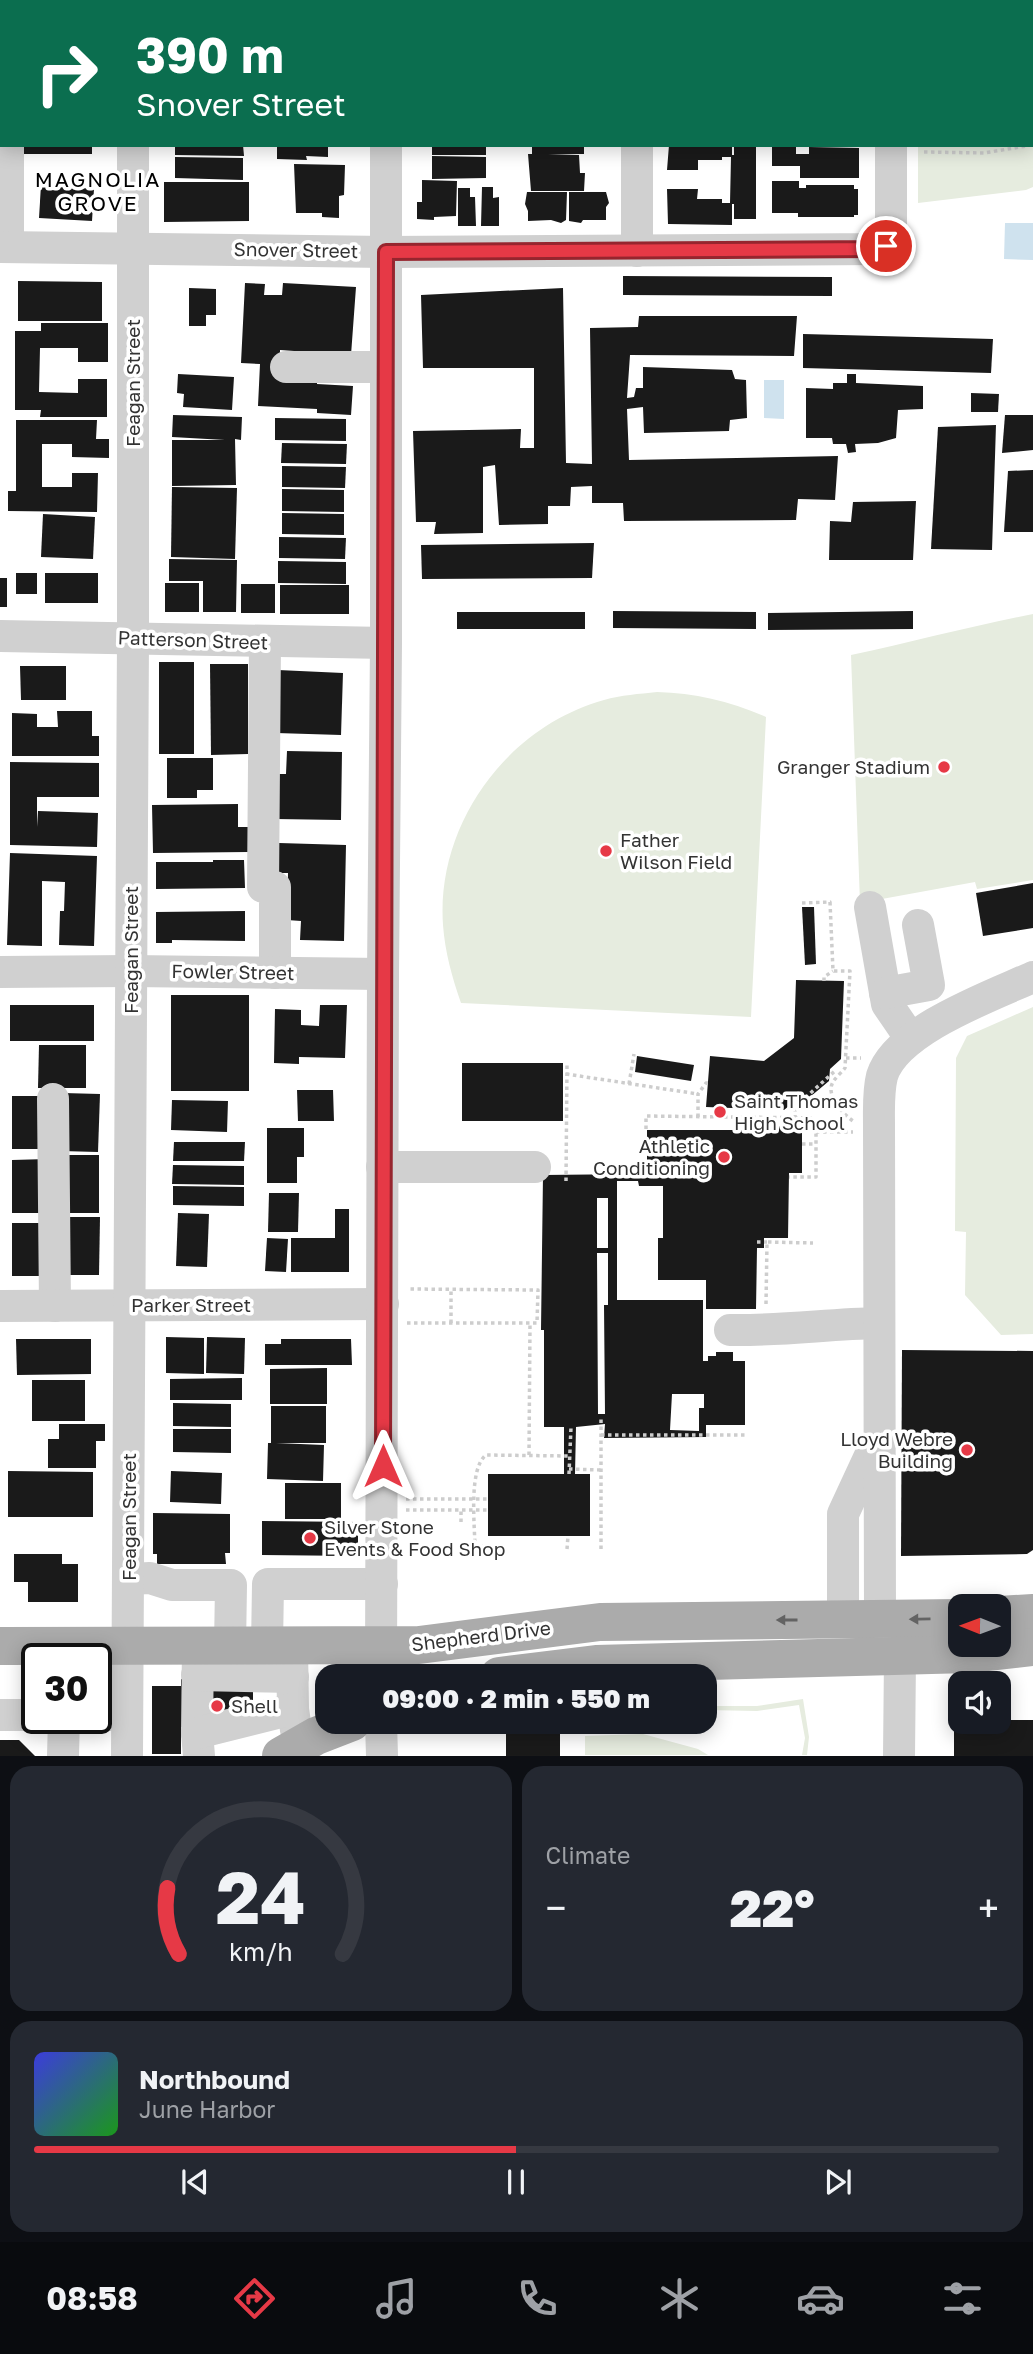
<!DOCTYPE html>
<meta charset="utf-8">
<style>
:root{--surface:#171b24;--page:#242831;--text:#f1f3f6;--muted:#9ea1a6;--line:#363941;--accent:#e63946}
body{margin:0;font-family:"Golos Text",sans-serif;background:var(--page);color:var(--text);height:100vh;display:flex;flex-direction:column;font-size:26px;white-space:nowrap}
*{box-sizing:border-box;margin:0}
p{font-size:23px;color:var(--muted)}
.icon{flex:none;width:38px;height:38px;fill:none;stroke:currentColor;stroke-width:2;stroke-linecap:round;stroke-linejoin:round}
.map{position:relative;height:1756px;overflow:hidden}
.side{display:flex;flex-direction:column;gap:10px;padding:10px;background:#0d0f14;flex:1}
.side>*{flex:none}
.banner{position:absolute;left:0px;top:0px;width:1034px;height:147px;box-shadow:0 4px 18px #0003;background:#0b6e4f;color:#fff;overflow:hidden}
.needle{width:46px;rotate:271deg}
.controls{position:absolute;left:948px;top:1594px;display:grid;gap:14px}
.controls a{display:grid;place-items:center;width:63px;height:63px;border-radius:14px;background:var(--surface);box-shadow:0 4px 18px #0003;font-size:35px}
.speed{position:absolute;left:21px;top:1643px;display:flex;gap:14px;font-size:35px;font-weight:700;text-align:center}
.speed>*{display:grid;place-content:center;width:91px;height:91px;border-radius:50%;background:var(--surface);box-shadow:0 4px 18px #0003;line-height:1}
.speed .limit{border:4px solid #111;border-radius:10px;background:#fff;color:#111}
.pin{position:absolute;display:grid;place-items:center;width:60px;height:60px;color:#fff;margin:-30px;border:4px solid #fff;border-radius:50%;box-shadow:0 2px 7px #0007}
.me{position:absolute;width:77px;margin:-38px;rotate:0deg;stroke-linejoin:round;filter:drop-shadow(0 0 5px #0008)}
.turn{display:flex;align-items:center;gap:24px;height:147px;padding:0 21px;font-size:32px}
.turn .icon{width:91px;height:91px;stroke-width:2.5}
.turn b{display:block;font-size:49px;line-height:60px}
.big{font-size:52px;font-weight:800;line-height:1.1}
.side .tile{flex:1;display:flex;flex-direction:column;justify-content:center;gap:10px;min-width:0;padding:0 24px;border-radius:21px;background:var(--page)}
.side .dial{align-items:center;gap:0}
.dial svg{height:182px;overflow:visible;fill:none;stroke:var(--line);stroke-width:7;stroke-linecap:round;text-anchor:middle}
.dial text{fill:var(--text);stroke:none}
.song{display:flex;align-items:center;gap:21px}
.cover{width:84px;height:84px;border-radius:10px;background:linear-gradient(135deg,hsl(240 70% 55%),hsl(120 70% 35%))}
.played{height:7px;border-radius:4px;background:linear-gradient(90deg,var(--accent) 50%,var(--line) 50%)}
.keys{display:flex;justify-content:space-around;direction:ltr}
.heat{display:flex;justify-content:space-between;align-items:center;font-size:38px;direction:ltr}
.side .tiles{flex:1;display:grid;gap:10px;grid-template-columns:1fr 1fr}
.tile:last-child{grid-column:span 2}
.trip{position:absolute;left:315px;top:1664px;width:402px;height:70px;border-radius:21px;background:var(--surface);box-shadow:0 4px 18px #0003;font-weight:800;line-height:70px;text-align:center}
.menu{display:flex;height:112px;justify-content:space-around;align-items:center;background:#090b0e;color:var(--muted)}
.menu .icon{width:49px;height:49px}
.menu .selected{color:var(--accent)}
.menu b{font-size:32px;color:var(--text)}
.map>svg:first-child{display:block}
.green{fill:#e6ecdf}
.water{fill:#cfe2ee}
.building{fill:#1a1a1a;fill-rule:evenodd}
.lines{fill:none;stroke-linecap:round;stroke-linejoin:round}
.path{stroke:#cdcdcd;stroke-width:3.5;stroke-dasharray:3.5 3.5;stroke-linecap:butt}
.minor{stroke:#d0d0d0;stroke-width:32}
.major{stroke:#ababab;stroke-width:38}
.oneway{fill:#636363}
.route-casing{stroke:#96252e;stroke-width:18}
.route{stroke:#e63946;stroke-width:12}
.poi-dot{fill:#e63946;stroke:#fff;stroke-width:2.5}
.labels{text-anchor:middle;stroke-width:7;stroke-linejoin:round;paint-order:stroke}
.street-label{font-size:19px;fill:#333;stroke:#fff}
.poi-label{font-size:19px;fill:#333;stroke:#fff;text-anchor:start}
.neighbourhood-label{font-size:21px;letter-spacing:2px;fill:#000;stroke:#fff}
</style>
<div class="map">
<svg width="1033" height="1756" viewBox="0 0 1033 1756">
<rect width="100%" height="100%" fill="#fff"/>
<g class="green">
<path d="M919 0H1033V187L1026 190 918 203V145H1032V2H919Z"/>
<path d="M1033 614V880L977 889 975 882 860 903 851 655C912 642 971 626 1033 614Z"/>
<path d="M657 692C695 693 730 701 766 717L751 1017 461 1003C452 977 445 952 443 925 436 824 507 727 604 700 621 695 639 694 657 692Z"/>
<path d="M1033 1007V1334L1001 1335 965 1295 966 1232 955 1231 956 1058 967 1036Z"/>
<path d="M803 1699 809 1737 807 1755H802L805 1738 799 1705 757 1711 705 1710V1706H757Z"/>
<path d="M643 1734 698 1749 708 1755H585V1736Z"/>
</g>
<g class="water">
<path d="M1005 223H1033V260L1004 259Z"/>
<path d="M764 380H784V419L764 418Z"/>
</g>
<g class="building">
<rect x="18" y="145" width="74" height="9"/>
<path d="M175 145H243L244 156 175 155Z"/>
<path d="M277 145H328V157L306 156 307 160 277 159Z"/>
<rect x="432" y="145" width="54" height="10"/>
<path d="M532 145H584V154H548L579 155 580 173H585L584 191H531L528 154H532Z"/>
<path d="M669 145H732V155H734V145H756V219H734V204H732V225L668 224 667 189H698L697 199H722V203H730L731 157H722V160H698V170H667Z"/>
<path d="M772 145H796V154H809V147L859 148V178H800V166H772Z"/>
<path d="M432 156 486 157V178L432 179Z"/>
<path d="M175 157 243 158V180L175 178Z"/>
<path d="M294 164 345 165 344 195 339 196V218L322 217V213H296Z"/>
<path d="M422 180 457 181 456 216 434 217V220L417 219V202H422Z"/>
<path d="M772 181H799V188H806V185H854V189H858V215H854V217H798V213H772Z"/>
<path d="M164 182H249V221L164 222Z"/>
<path d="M41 185 94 189 92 221 39 218Z"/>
<path d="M482 187H493V198L499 197V226H481Z"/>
<path d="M458 188H470V197H475L476 226H458Z"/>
<path d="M527 192H567L566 220 561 223 551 220 528 221V211L525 204Z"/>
<path d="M569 192H606L609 203 606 207V220H583L581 223 569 221Z"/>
<path d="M623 276 832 277V296L623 295Z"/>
<path d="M18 281 102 282V321H18Z"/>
<path d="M245 283 265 284 264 295H282L283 283 356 287 351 355 280 350V363L317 382V384L353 386 351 415 317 413V409L258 406 260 364 241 363Z"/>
<path d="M189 288 216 289V315H206V326H189Z"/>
<path d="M563 288 566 463 592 464 590 328 638 327 639 316H797L794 356 630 355 627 398 634 397 636 388H643V367L732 370 735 379 746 380 747 418 730 420 729 431 644 433 643 407 627 409 629 460 838 456 835 500 798 499 796 520 624 521 623 503H592V486L571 487 570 506H548V524L499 525 495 465 483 467V533L434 534 436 522H416L413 431 521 429 520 448H534V368H423L421 295Z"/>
<path d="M41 323H108V362H78V348H40L39 392 78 393V379H107V417H40L41 410H15V331H41Z"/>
<path d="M803 334 993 339 991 373 803 368Z"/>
<path d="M178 374 234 377 232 410 183 407 184 394 177 393Z"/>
<path d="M847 374H856V383L923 386V409L898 410 896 438 878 443 855 444 856 452 848 453 846 444H833L832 438H806V388L833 389V383H847Z"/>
<path d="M971 393 999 394 998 412H971Z"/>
<path d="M173 415 242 417 241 440 235 439 236 485 172 486V440H225L172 437Z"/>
<path d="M1005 415H1033V450L1002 453Z"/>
<path d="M275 418 346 419V441L275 440Z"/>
<path d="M16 420H97L96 439H109V458L72 457V444H42V487H72V473H98L97 512 8 511V491H16Z"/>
<path d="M996 425 992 550 931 549 938 427Z"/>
<path d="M282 443 347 444 346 464 281 463Z"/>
<path d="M282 466 346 467 345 488 282 487Z"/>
<path d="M1033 470V532H1004L1008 471Z"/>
<path d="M172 487 237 488 235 559 171 557Z"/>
<path d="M282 489 344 490V512L282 511Z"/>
<path d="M916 501 913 560H829L830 521 851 522 853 502Z"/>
<path d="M282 513 344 514V535L282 534Z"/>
<path d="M43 514 95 517 93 559 41 557Z"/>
<path d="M279 537 346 538 345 559 279 558Z"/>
<path d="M594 543 592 578 422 579 421 545Z"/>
<path d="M169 559 237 560 236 612H203V581H169Z"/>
<path d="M278 561 346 562V584L278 583Z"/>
<rect x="16" y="573" width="21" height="21"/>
<rect x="45" y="573" width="53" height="30"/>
<rect x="0" y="578" width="7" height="29"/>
<rect x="165" y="583" width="34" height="29"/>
<rect x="241" y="584" width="34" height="29"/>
<rect x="280" y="585" width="69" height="29"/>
<path d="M613 611 756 612V629L613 628Z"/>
<path d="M913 611V629L768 630V613Z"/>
<rect x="457" y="612" width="128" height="17"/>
<rect x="159" y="662" width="35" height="92"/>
<path d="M210 664H248V754L211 755Z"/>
<path d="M20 666H66V700H21Z"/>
<path d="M278 670 343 673 341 735 276 733Z"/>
<path d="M57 711H92V736H99V756H12V713L37 714V727H58Z"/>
<path d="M287 751 342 752 341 820 276 819V774H286Z"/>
<path d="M167 758H213V790H197V798H167Z"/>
<path d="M10 762 99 763V797H37V827L38 811 98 813 97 847 10 845Z"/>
<path d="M238 804V827H248V852L153 853 152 805Z"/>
<path d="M279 843 346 845 344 941 300 940 301 921 287 920 288 873H279Z"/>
<path d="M10 853 97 856 94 946 59 945 60 911H64L65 882 42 881V946L7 945Z"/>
<path d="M213 860H244L245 888 156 889V862H213Z"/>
<path d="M1033 883V928L983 936 976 893Z"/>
<path d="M802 907H814L816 964 805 965Z"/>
<path d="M245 911V941L172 940V943H156V912Z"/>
<path d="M796 980 844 981 841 1059 830 1069 829 1081 804 1102 795 1101 784 1110 706 1107 710 1056 764 1061 794 1038Z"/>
<rect x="171" y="995" width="78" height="96"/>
<rect x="10" y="1005" width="84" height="36"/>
<path d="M320 1005H347L345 1058 299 1057V1064L274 1063 275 1009 301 1010V1025L319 1026Z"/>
<path d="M39 1045H86V1088H38Z"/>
<path d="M637 1056 694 1065 691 1081 635 1072Z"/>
<rect x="462" y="1063" width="101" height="58"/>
<path d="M297 1090H333L334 1121H298Z"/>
<path d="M63 1093 100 1094 98 1152 61 1151Z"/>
<path d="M12 1096H47L48 1149H12Z"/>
<path d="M172 1100 228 1101 227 1132 171 1130Z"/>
<path d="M770 1126 802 1127V1173H789L788 1238H764V1248H757L756 1309H706V1280H658V1238H663V1186H639L638 1181H617V1300H703V1361H708V1356H716V1352H733V1361H745V1425H706V1437L604 1438 605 1424 576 1427 575 1474H590V1536H488V1474H564V1427H544V1330H541L543 1175 638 1174 639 1169H647V1130H770ZM597 1198H608V1248H597ZM597 1253H608V1305H604L605 1414H598ZM672 1394H704V1408H699V1431L670 1430Z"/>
<path d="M267 1128H304V1157H297V1183H267Z"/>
<path d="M174 1142H245L244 1161H173Z"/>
<rect x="62" y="1155" width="37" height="58"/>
<path d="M47 1159V1213H12V1160Z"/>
<path d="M173 1165 244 1166V1185L172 1184Z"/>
<path d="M173 1186 244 1187V1206L173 1205Z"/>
<path d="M269 1193H299L298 1232H268Z"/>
<path d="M335 1209H349V1272H291V1238H335Z"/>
<path d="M178 1213 209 1214 207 1267 176 1266Z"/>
<path d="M62 1217H100L99 1275H62Z"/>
<path d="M12 1223H47L46 1276H12Z"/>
<path d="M267 1238 288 1239 286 1272 265 1271Z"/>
<path d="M166 1337 204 1338V1374L166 1373Z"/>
<path d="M207 1337 245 1338 244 1374 206 1373Z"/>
<path d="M16 1339H91V1374L17 1375Z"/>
<path d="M281 1339H351L352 1365H265V1344H281Z"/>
<path d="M902 1350 1033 1351V1550L1027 1554 901 1556Z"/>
<path d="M327 1368V1404H270V1369Z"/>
<path d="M242 1378V1400H170V1379Z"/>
<rect x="32" y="1380" width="53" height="41"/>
<path d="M173 1403 231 1404V1427L173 1426Z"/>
<path d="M271 1406H326V1443H276L324 1445 323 1481 267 1479 268 1443H271Z"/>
<path d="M59 1424H105V1441H96V1468H48V1439H59Z"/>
<path d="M173 1429H231V1453L173 1452Z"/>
<path d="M8 1471 93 1472V1517H8Z"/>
<path d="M171 1471 222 1473 221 1504 170 1502Z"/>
<rect x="285" y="1483" width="56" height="36"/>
<path d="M153 1513 230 1514V1553H225L226 1564H157V1554H153Z"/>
<path d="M262 1521 358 1522V1556L262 1555Z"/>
<path d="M14 1554H62V1564H78V1602H28V1582H14Z"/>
<path d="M181 1679H253V1727H181V1754H152V1686H181Z"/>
<path d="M999 1720H1033V1756H954V1726H984V1722H999Z"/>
<path d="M529 1728H538V1732H560V1756H506V1731H529Z"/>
<path d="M0 1740H19L35 1756H0Z"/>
</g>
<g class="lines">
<g class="path">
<path d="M924 152 984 153 1032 145"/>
<path d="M802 903 830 902 833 971H850L845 1068C842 1072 836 1077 833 1082 825 1095 843 1114 853 1121"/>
<path d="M824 981V977L833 971"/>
<path d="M846 1058H861"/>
<path d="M566 1074 698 1094"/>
<path d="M629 1084 634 1054"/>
<path d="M795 1101V1117"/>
<path d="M795 1107 836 1070"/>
<path d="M698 1117V1094L706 1083H708"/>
<path d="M646 1129V1116L813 1118 816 1123V1177H789"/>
<path d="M816 1132H853"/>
<path d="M802 1144H816"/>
<path d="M566 1181 567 1065"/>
<path d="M757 1242H767"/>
<path d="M766 1304 767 1242 813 1243"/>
<path d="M407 1323H537L538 1290 409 1289"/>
<path d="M451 1323V1290"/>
<path d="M601 1435H746"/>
<path d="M529 1455 530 1323"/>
<path d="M569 1469 601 1470"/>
<path d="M569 1474 571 1427"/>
<path d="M406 1499H488"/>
<path d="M406 1510H488"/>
<path d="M461 1522V1511"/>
<path d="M475 1546H489"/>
<path d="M475 1549C475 1527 468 1469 486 1455L570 1456"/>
<path d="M567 1549 568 1536"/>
<path d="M601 1549V1419"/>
</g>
<g class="minor">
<path d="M386 0V2"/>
<path d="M888 0V2"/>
<path d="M133 2V0"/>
<path d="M637 2V0"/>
<path d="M8 145V247"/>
<path d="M0 247 386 252 879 249 886 246 891 239V145"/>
<path d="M637 251V145"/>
<path d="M286 367H386"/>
<path d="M0 636 386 643"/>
<path d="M265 642 263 887H275V973"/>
<path d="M870 907 887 1004 911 1039"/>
<path d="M0 972 131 971 383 974"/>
<path d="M885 993 929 985 918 925"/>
<path d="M53 1099 55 1306"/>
<path d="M382 1167H535"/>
<path d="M0 1306 383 1304"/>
<path d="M730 1330C780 1331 829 1324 878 1323"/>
<path d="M129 1579 150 1578 172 1585H231L230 1647"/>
<path d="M843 1620V1514L875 1445"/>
<path d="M880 1620 879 1125C879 1109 878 1092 882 1076 896 1030 991 996 1033 977"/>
<path d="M267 1646 268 1584H382"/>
<path d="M198 1647 197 1733 199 1756"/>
<path d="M292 1647 293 1709 296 1730"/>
<path d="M197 1675 293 1677"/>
<path d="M381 1676 383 974 386 643V145"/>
<path d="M0 1715H37"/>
<path d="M96 1715H127"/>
<path d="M381 1722 382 1756"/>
<path d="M197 1733 293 1709"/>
<path d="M63 1756 64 1718"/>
<path d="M127 1756 133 638V145"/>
<path d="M899 1756 900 1657"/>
</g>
<g class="major">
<path d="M999 1615 1033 1613"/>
<path d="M0 1646 419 1645 600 1622 961 1618"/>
<path d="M499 1676 596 1664 969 1654 1033 1647"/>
<path d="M281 1756 316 1736 352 1722"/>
</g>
</g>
<defs><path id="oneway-solid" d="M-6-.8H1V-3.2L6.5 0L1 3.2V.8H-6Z" transform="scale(1.75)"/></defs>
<g class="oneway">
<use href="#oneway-solid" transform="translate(920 1619) rotate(179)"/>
<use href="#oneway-solid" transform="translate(787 1620) rotate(180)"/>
</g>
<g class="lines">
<defs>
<path id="route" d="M383 1466C383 1061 386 657 386 252L878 249 886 246"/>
</defs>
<use href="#route" class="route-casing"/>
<use href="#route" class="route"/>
</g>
<g class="poi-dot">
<circle cx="944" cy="767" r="7"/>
<circle cx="606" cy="851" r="7"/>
<circle cx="720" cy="1112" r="7"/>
<circle cx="724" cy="1157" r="7"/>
<circle cx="967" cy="1450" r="7"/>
<circle cx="310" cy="1538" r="7"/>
<circle cx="217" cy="1706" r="7"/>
</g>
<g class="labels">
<g class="street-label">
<text transform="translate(296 250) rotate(1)" y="7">Snover Street</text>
<text transform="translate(133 383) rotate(-90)" y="7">Feagan Street</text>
<text transform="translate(193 640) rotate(2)" y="7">Patterson Street</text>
<text transform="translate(131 950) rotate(-90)" y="7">Feagan Street</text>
<text transform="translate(233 972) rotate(1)" y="7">Fowler Street</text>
<text x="191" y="1312">Parker Street</text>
<text transform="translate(129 1517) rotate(-90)" y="7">Feagan Street</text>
<text transform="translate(481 1636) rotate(-7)" y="7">Shepherd Drive</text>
</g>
<g class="poi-label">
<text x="930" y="774" text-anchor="end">Granger Stadium</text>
<text x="620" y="847">Father<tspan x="620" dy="22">Wilson Field</tspan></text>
<text x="734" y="1108">Saint Thomas<tspan x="734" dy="22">High School</tspan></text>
<text x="710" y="1153" text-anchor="end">Athletic<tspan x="710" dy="22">Conditioning</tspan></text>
<text x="953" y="1446" text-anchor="end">Lloyd Webre<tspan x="953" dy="22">Building</tspan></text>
<text x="324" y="1534">Silver Stone<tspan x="324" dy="22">Events &amp; Food Shop</tspan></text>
<text x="231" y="1713">Shell</text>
</g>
<g class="neighbourhood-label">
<text x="98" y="187">MAGNOLIA<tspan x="98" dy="24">GROVE</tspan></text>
</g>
</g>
</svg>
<div class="controls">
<a><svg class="needle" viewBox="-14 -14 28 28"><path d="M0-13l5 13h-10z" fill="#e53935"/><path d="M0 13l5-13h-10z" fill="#9ea1a6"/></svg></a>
<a><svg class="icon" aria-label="sound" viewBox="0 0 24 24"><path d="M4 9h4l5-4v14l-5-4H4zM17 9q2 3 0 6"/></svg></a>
</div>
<div class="speed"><div class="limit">30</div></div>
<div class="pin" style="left:886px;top:246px;background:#d93025"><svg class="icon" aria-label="arrive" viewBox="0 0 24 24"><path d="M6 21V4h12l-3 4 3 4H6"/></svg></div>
<svg class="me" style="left:383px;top:1466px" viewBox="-20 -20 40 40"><path d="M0-17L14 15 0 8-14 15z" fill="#e63946" stroke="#fff" stroke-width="4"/></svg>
<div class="trip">09:00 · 2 min · 550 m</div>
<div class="banner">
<div class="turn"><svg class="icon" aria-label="right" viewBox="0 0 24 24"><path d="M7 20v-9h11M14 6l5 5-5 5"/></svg><div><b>390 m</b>Snover Street</div></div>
</div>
</div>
<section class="side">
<div class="tiles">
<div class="tile dial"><svg viewBox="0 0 100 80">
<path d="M14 69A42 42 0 1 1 86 69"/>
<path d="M14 69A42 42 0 0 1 9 40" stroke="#e63946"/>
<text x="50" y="56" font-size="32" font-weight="700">24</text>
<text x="50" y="72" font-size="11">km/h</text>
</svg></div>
<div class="tile"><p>Climate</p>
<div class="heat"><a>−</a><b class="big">22°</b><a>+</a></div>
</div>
<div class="tile">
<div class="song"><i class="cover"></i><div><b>Northbound</b><p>June Harbor</p></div></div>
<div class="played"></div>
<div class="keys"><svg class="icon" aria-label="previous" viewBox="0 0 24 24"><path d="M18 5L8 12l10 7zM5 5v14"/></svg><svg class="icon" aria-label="pause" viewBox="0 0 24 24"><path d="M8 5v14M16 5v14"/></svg><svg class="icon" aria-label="next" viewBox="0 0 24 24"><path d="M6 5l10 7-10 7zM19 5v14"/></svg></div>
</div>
</div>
</section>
<nav class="menu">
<b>08:58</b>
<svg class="icon selected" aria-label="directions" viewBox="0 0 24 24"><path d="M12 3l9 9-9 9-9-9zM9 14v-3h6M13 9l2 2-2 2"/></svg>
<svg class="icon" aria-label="music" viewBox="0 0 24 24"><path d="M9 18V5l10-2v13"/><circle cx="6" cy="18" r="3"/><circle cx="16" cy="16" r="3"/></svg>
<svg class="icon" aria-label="phone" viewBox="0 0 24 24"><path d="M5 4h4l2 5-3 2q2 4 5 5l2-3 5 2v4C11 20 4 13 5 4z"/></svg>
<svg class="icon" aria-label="climate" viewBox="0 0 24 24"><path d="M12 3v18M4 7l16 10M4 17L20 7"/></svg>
<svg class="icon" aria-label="car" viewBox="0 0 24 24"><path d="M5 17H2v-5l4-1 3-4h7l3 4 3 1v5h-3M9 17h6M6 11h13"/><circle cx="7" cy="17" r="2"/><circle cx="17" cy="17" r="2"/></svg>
<svg class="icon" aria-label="filters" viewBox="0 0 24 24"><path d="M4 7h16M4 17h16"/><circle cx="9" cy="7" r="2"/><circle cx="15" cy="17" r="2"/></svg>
</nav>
